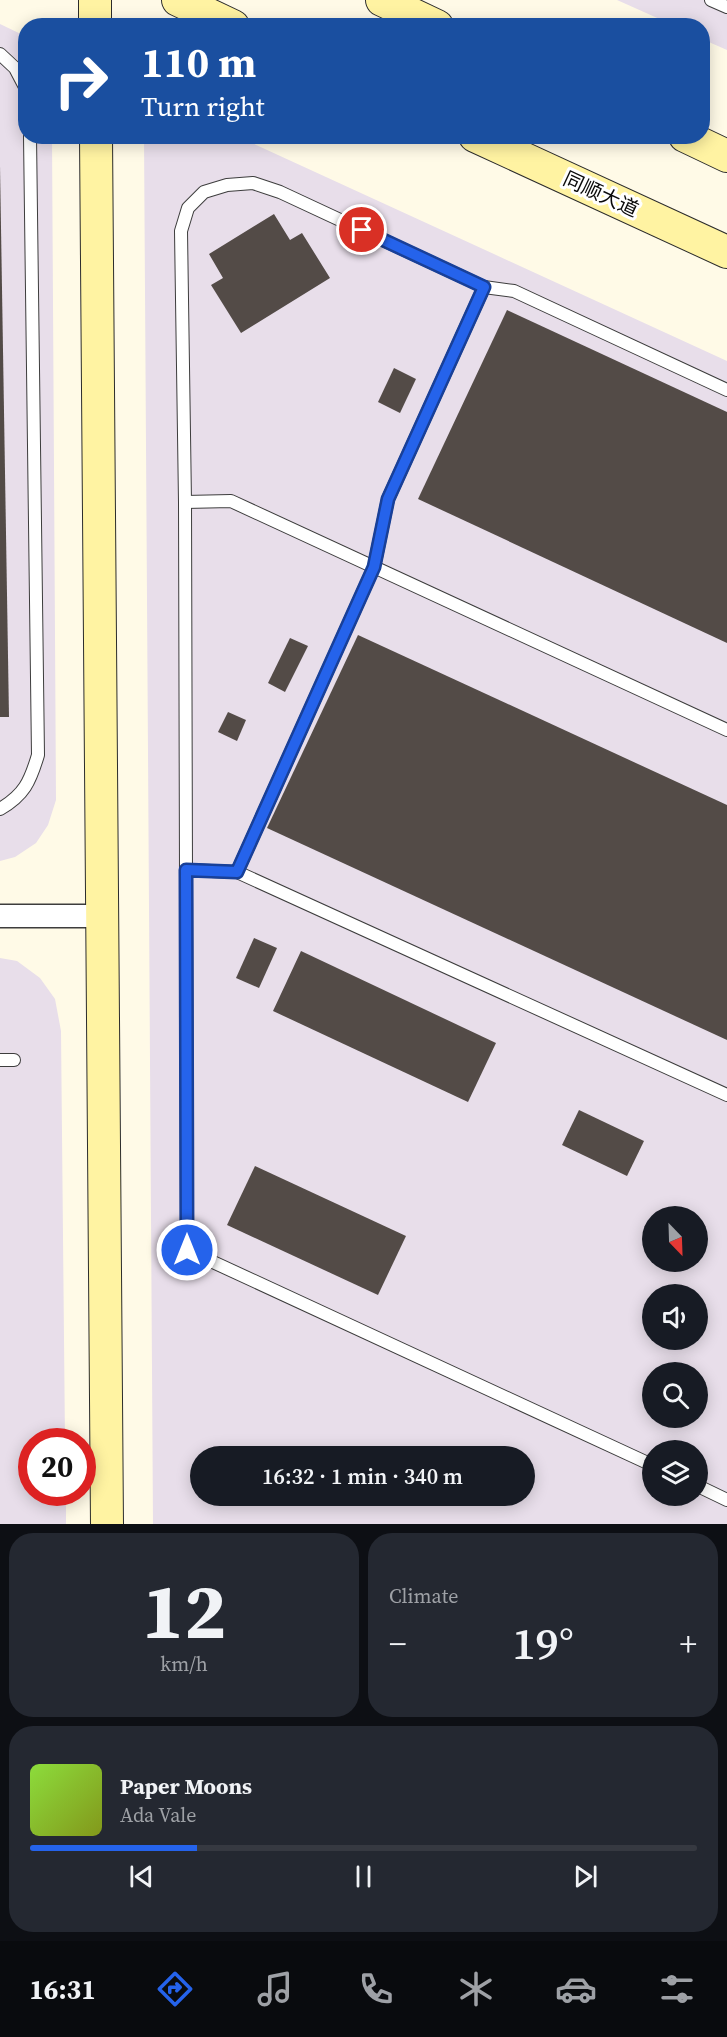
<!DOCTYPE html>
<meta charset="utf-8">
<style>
:root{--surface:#171b24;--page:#242831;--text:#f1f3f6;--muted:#9ea1a6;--line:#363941;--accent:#2563eb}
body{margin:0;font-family:"Source Serif 4","Noto Sans SC",serif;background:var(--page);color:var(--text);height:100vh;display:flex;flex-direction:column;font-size:22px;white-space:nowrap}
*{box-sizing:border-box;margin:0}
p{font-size:20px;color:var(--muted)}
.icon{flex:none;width:33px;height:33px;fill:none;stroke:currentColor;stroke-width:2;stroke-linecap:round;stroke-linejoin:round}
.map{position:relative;height:1524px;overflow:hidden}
.panel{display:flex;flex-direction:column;gap:9px;padding:9px;background:#0d0f14;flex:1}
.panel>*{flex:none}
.guide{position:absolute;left:18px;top:18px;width:692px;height:126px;border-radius:24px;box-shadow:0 3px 15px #0003;background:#1a4fa0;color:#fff;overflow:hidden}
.needle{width:39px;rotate:157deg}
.controls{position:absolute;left:642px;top:1206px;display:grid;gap:12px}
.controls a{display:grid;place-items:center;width:66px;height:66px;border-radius:50%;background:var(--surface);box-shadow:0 3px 15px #0003;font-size:30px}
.speed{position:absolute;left:18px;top:1428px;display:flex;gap:12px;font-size:30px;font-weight:700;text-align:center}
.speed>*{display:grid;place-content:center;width:78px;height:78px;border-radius:50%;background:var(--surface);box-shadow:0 3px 15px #0003;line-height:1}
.speed .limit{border:9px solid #d22;background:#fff;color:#111}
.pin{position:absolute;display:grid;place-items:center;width:51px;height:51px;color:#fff;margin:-26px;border:3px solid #fff;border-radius:50%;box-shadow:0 2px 6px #0007}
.me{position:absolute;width:66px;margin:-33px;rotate:0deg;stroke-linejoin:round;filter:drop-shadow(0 0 4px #0008)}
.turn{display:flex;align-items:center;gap:21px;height:126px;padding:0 24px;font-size:27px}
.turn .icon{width:78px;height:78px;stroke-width:2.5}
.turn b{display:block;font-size:42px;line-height:51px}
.big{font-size:45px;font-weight:600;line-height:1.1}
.panel .card{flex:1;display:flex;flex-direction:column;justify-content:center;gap:9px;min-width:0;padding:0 21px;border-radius:24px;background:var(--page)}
.panel .dial{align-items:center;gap:0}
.dial b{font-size:78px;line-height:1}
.song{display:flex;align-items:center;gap:18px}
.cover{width:72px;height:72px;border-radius:9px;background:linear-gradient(135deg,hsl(90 70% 55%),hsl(70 70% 35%))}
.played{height:6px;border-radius:3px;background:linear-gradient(90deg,var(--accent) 25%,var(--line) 25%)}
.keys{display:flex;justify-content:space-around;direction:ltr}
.heat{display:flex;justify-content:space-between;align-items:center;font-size:33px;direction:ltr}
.panel .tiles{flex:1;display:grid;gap:9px;grid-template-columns:1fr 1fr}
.card:last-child{grid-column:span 2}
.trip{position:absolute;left:190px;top:1446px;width:345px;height:60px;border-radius:30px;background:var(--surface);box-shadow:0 3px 15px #0003;font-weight:600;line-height:60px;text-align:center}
.dock{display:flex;height:96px;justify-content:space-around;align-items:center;background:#090b0e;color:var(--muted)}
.dock .icon{width:42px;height:42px}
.dock .current{color:var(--accent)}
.dock b{font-size:27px;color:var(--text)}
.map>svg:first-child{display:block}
.industrial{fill:#e8deea;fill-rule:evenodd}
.building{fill:#534b47}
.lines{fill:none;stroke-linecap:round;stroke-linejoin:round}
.lane-casing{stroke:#3d3d3d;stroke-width:14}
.street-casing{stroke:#3d3d3d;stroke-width:25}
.secondary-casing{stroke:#2c2c2c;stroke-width:34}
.lane{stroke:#fff;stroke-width:12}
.street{stroke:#fff;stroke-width:22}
.secondary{stroke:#fff3a2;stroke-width:32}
.route-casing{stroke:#184099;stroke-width:15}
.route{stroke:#2563eb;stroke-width:10}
.labels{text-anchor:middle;stroke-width:6;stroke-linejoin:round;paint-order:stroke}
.street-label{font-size:20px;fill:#0a0a0a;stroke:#fff}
</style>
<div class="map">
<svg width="727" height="1524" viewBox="0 0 727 1524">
<rect width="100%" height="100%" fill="#fffae7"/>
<g class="industrial">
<path d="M617 0H727V50L702 39V26L673 25Z"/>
<path d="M0 24 25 36 26 136 52 137 56 800 48 825 36 843 15 857 0 861Z"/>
<path d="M144 137H239L727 361V1524H153ZM652 1216H698V1262H652ZM652 1294H698V1340H652ZM652 1372H698V1418H652ZM652 1450H698V1496H652ZM201 1456H525V1496H201Z"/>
<path d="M0 958 17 961 40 978 55 999 61 1031 65 1441 32 1442V1492L66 1493V1524H0Z"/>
</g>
<g class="building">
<path d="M0 166 9 717H0Z"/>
<path d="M274 214 290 240 302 233 330 278 241 333 211 285 223 278 209 254Z"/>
<path d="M507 310 727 412V643L418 499Z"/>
<path d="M394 368 416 379 400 413 378 402Z"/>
<path d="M358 635 727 805V1040L267 828Z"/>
<path d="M290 638 308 646 285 692 268 683Z"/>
<path d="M228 712 246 720 237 741 218 732Z"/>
<path d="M254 938 277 948 259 988 236 978Z"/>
<path d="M301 951 496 1043 468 1102 273 1011Z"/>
<path d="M579 1110 644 1141 627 1176 562 1145Z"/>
<path d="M255 1166 406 1236 378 1295 227 1225Z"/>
</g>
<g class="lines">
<defs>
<g id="lane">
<path d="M711 0 727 7"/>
<path d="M0 54 15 68 26 89"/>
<path d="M185 502 231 501 727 730"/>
<path d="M0 809C24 795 30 782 38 755L30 136"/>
<path d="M186 870 237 872 727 1095"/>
<path d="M237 872 374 567 388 499 484 287"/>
<path d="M0 1060H14"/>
<path d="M652 1465 187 1250 185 502 181 231 188 208 204 192 227 185 253 183 280 192 484 287 514 291 727 390"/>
<path d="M698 1486 727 1500"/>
</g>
<path id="street" d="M0 916H102"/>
<g id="secondary">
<path d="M95 0V26"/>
<path d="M178 0 233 26"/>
<path d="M382 0 437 26"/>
<path d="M96 136 107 1524"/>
<path d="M475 136 727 252"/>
<path d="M685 136 727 156"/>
</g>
</defs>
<use href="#lane" class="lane-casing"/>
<use href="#street" class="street-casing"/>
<use href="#secondary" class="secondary-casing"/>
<use href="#lane" class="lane"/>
<use href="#street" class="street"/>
<use href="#secondary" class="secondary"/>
</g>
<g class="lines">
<defs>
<path id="route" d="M187 1250 186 870 237 872 374 567 388 499 484 287 362 230"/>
</defs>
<use href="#route" class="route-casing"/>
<use href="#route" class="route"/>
</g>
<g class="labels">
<g class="street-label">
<text transform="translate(601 194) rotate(25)" y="7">同顺大道</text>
</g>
</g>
</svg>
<div class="controls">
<a><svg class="needle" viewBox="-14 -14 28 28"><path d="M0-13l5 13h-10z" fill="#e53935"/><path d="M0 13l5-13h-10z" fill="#9ea1a6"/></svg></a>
<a><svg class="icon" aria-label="sound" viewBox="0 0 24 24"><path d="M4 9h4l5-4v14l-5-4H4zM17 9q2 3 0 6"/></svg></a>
<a><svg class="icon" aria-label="search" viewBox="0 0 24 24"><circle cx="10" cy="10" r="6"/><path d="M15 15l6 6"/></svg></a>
<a><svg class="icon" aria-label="layers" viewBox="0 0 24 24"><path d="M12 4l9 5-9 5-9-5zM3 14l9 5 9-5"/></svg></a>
</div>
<div class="speed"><div class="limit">20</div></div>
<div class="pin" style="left:362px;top:230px;background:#d93025"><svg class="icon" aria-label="arrive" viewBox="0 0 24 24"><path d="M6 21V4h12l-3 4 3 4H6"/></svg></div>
<svg class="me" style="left:187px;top:1250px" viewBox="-20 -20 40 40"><circle r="17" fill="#2563eb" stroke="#fff" stroke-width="3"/><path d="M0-11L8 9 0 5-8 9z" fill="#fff"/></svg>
<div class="trip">16:32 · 1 min · 340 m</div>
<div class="guide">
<div class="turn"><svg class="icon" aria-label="right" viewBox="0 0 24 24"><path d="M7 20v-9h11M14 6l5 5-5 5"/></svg><div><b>110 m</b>Turn right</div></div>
</div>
</div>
<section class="panel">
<div class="tiles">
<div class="card dial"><b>12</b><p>km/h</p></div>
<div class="card"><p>Climate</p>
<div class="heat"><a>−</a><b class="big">19°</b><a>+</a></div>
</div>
<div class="card">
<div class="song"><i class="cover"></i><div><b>Paper Moons</b><p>Ada Vale</p></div></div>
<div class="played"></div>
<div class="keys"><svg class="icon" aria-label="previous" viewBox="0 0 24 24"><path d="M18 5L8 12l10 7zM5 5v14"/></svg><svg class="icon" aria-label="pause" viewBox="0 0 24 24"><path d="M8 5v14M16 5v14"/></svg><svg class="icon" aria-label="next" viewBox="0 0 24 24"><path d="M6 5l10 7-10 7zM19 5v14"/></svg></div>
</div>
</div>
</section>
<nav class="dock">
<b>16:31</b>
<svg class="icon current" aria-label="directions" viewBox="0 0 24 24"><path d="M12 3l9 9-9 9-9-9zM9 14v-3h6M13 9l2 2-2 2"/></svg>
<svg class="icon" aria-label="music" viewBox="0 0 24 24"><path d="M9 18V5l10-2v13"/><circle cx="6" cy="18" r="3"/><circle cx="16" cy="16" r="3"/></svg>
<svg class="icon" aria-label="phone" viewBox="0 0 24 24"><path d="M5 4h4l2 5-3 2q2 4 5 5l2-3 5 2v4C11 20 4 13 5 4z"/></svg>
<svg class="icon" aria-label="climate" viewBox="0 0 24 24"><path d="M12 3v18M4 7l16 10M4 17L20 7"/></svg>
<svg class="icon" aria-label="car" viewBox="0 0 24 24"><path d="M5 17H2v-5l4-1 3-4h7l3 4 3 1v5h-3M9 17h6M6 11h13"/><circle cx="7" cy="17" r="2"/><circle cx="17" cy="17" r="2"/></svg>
<svg class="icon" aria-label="filters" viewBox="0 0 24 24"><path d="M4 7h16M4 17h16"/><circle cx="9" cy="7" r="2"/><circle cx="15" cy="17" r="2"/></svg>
</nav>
